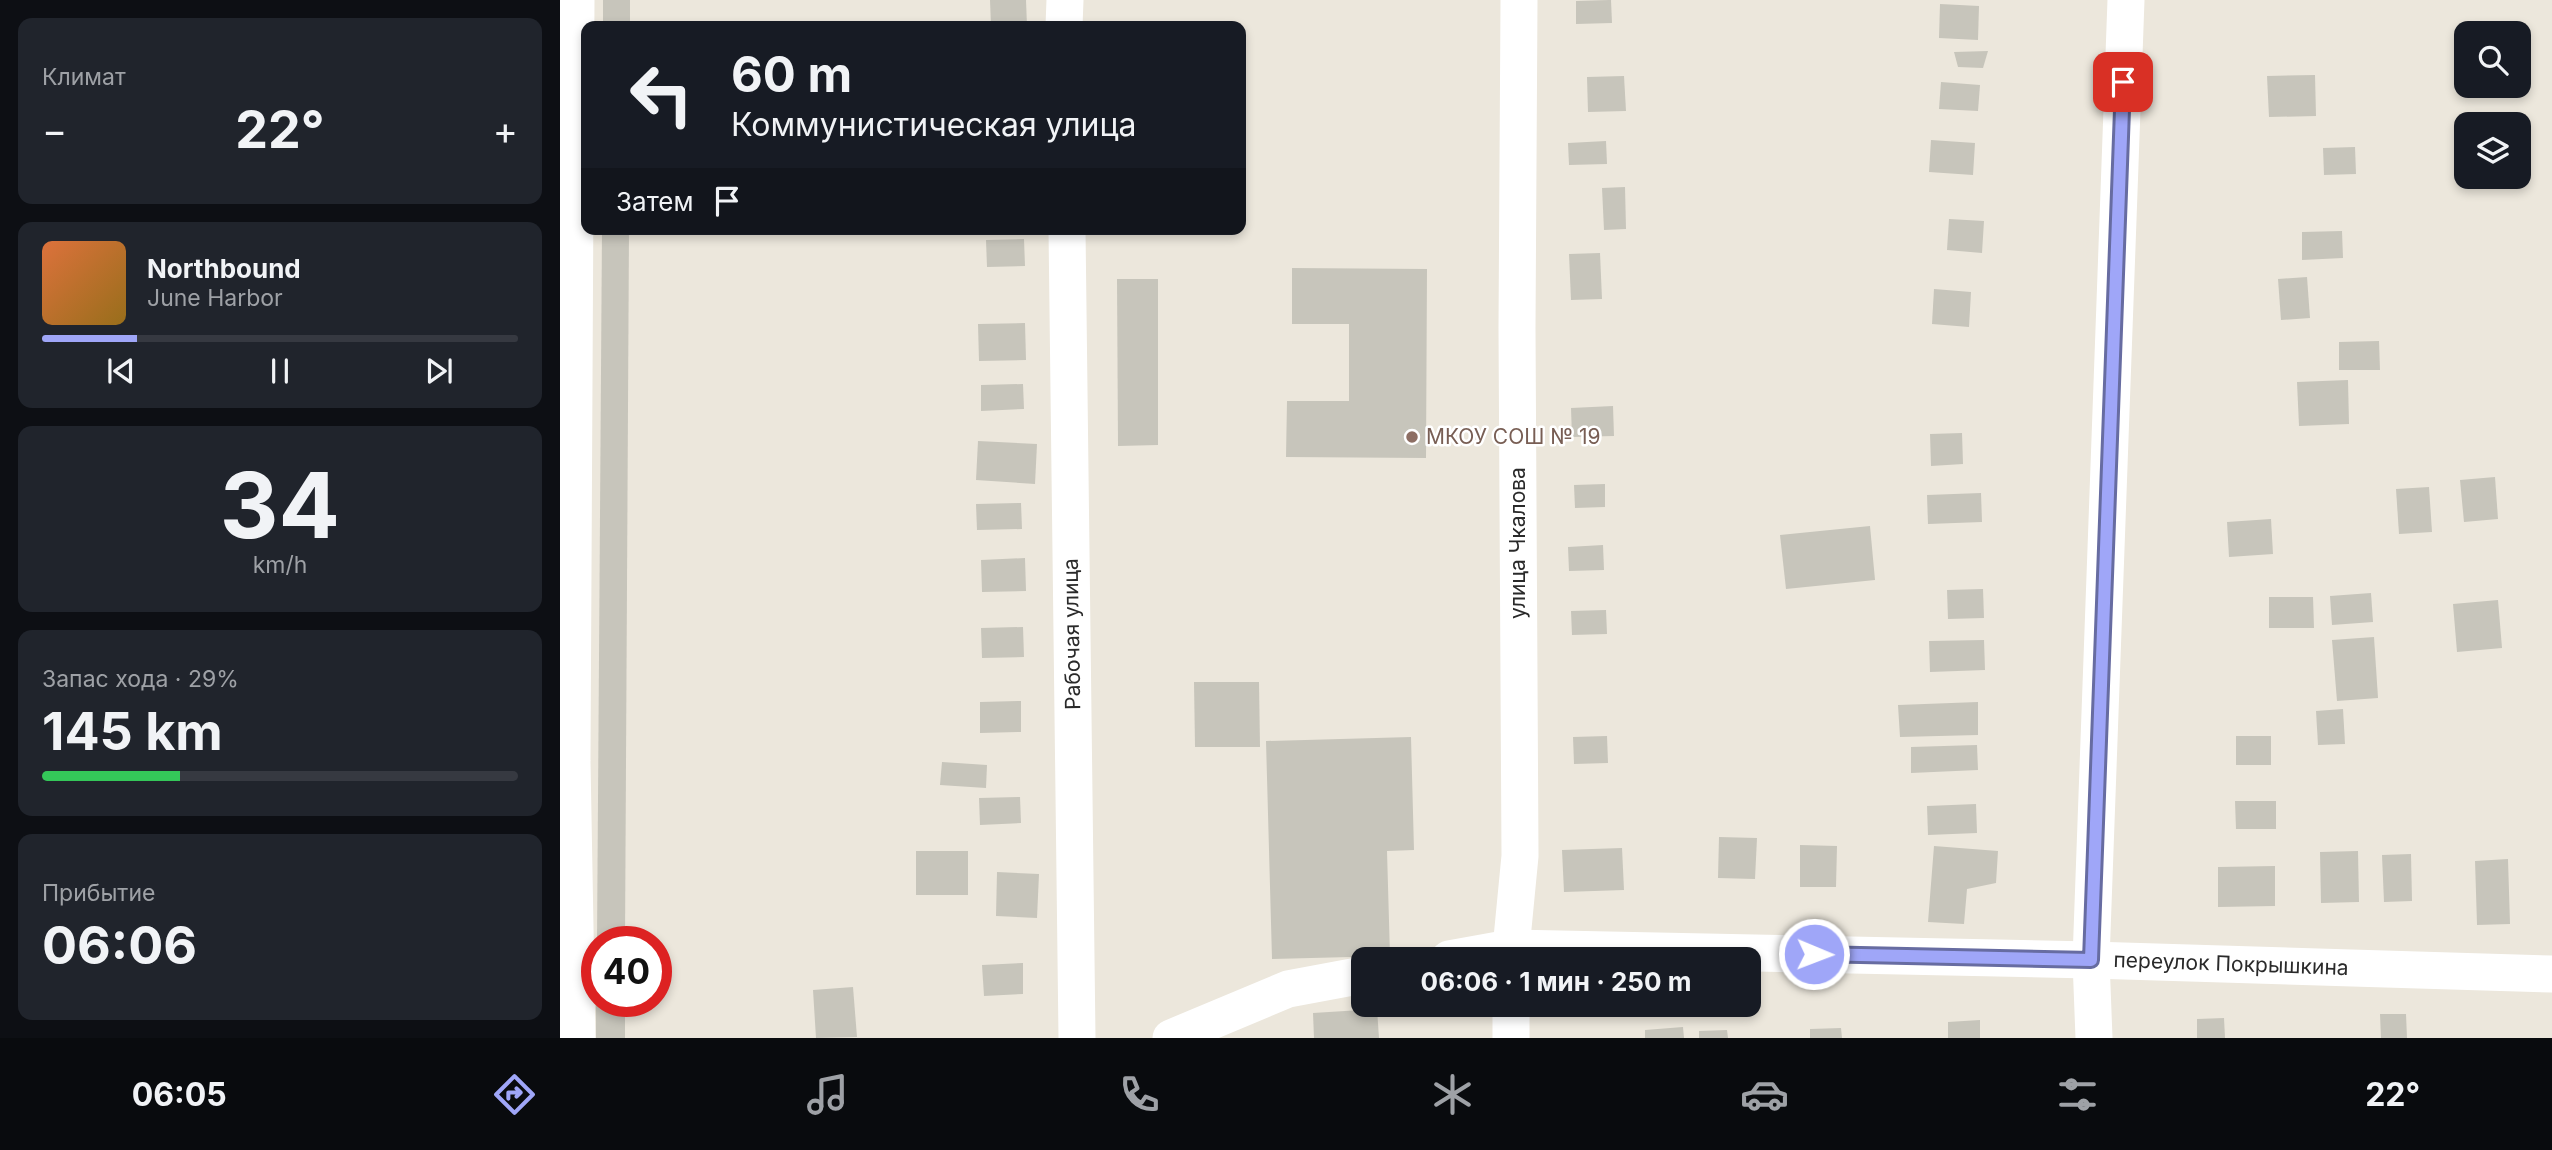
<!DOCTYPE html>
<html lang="ru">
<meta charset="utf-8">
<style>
:root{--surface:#171b24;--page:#20242c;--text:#f1f3f6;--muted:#9ea1a6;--line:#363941;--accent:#9fa6f8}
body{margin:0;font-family:Inter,sans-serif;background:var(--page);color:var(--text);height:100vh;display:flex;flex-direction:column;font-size:26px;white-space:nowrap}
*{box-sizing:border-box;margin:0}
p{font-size:23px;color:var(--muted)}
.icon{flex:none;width:38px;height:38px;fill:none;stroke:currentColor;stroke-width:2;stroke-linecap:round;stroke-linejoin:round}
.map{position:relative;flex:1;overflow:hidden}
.panel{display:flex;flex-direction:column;gap:18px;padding:18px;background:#0d0f14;width:560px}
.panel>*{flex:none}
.hud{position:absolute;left:21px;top:21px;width:665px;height:214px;border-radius:14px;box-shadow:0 4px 10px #0003;background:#171b24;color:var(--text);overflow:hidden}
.fabs{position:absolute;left:1894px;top:21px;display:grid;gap:14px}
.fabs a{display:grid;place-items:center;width:77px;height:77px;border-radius:14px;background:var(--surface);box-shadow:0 4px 10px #0003;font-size:35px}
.speed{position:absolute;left:21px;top:926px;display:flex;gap:14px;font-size:35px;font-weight:700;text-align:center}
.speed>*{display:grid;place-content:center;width:91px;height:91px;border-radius:50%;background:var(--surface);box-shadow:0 4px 10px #0003;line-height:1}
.speed .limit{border:10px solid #d22;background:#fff;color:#111}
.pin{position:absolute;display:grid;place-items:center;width:60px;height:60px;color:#fff;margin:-30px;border-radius:14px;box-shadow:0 4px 10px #0006}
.me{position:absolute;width:77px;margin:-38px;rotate:91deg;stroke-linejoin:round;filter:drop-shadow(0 0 5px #0008)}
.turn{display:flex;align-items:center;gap:24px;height:147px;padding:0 35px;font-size:32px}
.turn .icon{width:91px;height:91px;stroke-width:2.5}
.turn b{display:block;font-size:49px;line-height:60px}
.then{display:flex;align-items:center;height:66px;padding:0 35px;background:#0003;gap:14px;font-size:26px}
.big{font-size:52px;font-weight:700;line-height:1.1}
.panel .card{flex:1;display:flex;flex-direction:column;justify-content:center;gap:10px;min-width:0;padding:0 24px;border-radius:14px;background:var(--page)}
.panel .dial{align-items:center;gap:0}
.dial b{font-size:91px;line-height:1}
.song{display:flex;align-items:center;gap:21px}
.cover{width:84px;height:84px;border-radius:10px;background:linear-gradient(135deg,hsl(20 70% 55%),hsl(40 70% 35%))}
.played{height:7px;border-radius:4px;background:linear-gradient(90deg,var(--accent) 20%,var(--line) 20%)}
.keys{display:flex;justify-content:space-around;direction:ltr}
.heat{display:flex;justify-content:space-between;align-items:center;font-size:38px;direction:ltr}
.charge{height:10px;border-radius:5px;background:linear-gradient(90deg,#34c759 29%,var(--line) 0)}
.trip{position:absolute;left:791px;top:947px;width:410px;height:70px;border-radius:14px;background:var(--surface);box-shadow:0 4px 10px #0003;font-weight:700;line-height:70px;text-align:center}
.tab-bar{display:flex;height:112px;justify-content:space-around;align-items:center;background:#090b0e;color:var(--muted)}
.tab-bar .icon{width:49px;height:49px}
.tab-bar .on{color:var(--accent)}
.tab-bar b{font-size:32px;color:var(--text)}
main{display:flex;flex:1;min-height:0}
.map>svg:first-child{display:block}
.building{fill:#c7c5bb}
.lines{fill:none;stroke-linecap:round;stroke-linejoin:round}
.minor{stroke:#fff;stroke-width:37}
.route-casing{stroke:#676ca1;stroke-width:18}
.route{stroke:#9fa6f8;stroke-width:12}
.education-dot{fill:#8d6e63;stroke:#fff;stroke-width:2.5}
.labels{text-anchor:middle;stroke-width:5;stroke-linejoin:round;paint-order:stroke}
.education-label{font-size:21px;fill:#785e54;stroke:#fff;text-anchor:start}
.street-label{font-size:21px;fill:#2a2a2a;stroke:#fff}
</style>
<main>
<section class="panel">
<div class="card"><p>Климат</p>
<div class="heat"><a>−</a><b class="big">22°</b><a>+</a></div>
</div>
<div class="card">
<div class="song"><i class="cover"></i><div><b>Northbound</b><p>June Harbor</p></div></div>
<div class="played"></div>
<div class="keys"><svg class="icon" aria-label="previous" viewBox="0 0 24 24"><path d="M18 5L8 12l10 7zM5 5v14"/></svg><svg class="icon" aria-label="pause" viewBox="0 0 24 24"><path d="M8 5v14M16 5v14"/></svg><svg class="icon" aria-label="next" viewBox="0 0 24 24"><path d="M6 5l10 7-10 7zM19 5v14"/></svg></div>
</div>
<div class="card dial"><b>34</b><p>km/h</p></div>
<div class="card"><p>Запас хода · 29%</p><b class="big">145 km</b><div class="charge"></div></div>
<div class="card"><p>Прибытие</p><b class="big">06:06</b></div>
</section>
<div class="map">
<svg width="1992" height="1038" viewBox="0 0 1992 1038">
<rect width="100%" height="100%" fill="#ece7dc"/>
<g class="building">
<rect x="43" y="0" width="27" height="26"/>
<path d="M430 0H466L467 26H431Z"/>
<path d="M1049 0H1051L1052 23 1016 24V1Z"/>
<path d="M1380 4 1419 6 1418 40 1379 38Z"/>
<path d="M1428 51 1423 68 1398 67 1394 52Z"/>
<path d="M1755 75 1756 116 1709 117 1707 76Z"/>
<path d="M1064 76 1066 111 1028 112 1027 77Z"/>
<path d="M1381 82 1420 85 1418 111 1379 109Z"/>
<path d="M1371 140 1415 143 1413 175 1369 172Z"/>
<path d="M1046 141 1047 164 1009 165 1008 143Z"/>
<path d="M1795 147 1796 174 1764 175 1763 148Z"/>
<path d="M1065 187 1066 229 1044 230 1042 188Z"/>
<path d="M1389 219 1424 221 1422 253 1387 250Z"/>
<path d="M42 229H69L65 942H37Z"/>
<path d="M1782 231 1783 258 1742 260V232Z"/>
<path d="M464 239 465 266 427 267 426 240Z"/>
<path d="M1040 253 1042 299 1011 300 1009 254Z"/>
<path d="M732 268 867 269 866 458 726 457 727 401H789V324H732Z"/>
<path d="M1747 277 1750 318 1721 320 1718 279Z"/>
<path d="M557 279H598V445L558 446Z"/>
<path d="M1374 289 1411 292 1409 327 1372 324Z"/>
<path d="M465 323 466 360 419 361 418 324Z"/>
<path d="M1819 341 1820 370H1779V342Z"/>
<path d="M1788 380 1789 424 1739 426 1737 382Z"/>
<path d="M463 384 464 409 421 411V385Z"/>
<path d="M1053 406 1054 436 1012 437 1011 408Z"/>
<path d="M1402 433 1403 464 1371 466 1370 434Z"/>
<path d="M418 441 477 444 475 484 416 480Z"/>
<path d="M1935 477 1938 519 1904 522 1900 480Z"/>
<path d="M1045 484V507L1015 508 1014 485Z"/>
<path d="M1869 487 1872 532 1839 534 1836 489Z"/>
<path d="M1421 493 1422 522 1368 524 1367 495Z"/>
<path d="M461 503 462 529 417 530 416 504Z"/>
<path d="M1711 519 1713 554 1669 557 1667 522Z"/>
<path d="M1310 526 1315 580 1226 589 1220 535Z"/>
<path d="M1043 545 1044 570 1009 571 1008 547Z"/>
<path d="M465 558 466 591 422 592 421 560Z"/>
<path d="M1423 589 1424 618 1388 619 1387 590Z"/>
<path d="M1811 593 1813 622 1772 625 1770 596Z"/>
<path d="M1709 597H1753L1754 628H1709Z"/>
<path d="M1938 600 1942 648 1897 652 1893 604Z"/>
<path d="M1046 610 1047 634 1012 635 1011 611Z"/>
<path d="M463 627 464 657 422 658 421 628Z"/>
<path d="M1814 637 1818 698 1777 701 1772 640Z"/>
<path d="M1424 640 1425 670 1370 672 1369 641Z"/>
<path d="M634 682H699L700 747H635Z"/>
<path d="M461 701V732L420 733V702Z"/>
<path d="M1418 702V735L1340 737 1338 705Z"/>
<path d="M1783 709 1785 744 1758 745 1756 711Z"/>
<path d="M1047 736 1048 763 1014 764 1013 737Z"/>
<rect x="1676" y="736" width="35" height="29"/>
<path d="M851 737 854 850 827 851 830 956 712 959 706 741Z"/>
<path d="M1417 745 1418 770 1351 773V747Z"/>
<path d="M382 762 427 765 426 788 380 785Z"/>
<path d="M460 797 461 823 420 825 419 798Z"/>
<path d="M1675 801H1716V829H1676Z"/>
<path d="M1416 804 1417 833 1368 835 1367 806Z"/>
<path d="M1159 837 1197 838 1195 879 1158 878Z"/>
<path d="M1240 845 1277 846 1276 887H1240Z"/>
<path d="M1374 846 1438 851 1436 883 1407 889 1404 924 1368 922Z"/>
<path d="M1062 848 1064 890 1004 892 1002 850Z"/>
<rect x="356" y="851" width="52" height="44"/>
<path d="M1798 851 1799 902 1761 903 1760 852Z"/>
<path d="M1851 854 1852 901 1824 902 1822 855Z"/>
<path d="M1948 859 1950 924 1917 925 1915 861Z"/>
<path d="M1715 866V906L1658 907V867Z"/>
<path d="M437 872 479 874 477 918 436 916Z"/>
<path d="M463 963V994L424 996 422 965Z"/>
<path d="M293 987 297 1037 256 1038 253 990Z"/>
<rect x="36" y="1001" width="29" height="37"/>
<path d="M817 1009 819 1038H754L753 1013Z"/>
<path d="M1820 1014H1846L1847 1038H1821Z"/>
<path d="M1664 1018 1665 1038H1637V1019Z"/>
<path d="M1420 1020V1038H1388V1022Z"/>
<path d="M1123 1027 1124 1038H1085V1030Z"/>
<path d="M1281 1028 1282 1038H1250V1029Z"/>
<path d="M1167 1030 1168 1038H1139V1031Z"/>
</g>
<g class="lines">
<g class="minor">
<path d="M16 0 12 761 17 1038"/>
<path d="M504 26 505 0"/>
<path d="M507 229 517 1038"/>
<path d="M889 959 950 948 1531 960 1992 974"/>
<path d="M950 959 960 856 957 328 959 0"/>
<path d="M951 1004V1038"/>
<path d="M611 1038 728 989 803 975"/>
<path d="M1534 1038 1531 960 1566 0"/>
</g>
</g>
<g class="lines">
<defs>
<path id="route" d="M1254 954 1531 960 1563 82"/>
</defs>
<use href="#route" class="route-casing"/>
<use href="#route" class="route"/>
</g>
<circle class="education-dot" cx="852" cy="437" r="7"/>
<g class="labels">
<g class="education-label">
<text x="866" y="444">МКОУ СОШ № 19</text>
</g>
<g class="street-label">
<text transform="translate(958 543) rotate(-90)" y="7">улица Чкалова</text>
<text transform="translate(512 634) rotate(-91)" y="7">Рабочая улица</text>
<text transform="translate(1671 964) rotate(2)" y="7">переулок Покрышкина</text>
</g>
</g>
</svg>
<div class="fabs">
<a><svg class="icon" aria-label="search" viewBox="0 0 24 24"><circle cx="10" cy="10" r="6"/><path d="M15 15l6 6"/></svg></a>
<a><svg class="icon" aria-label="layers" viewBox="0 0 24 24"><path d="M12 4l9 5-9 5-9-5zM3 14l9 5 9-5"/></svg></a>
</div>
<div class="speed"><div class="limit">40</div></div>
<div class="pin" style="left:1563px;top:82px;background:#d93025"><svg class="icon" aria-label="arrive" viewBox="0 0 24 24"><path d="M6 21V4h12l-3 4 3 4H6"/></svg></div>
<svg class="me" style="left:1254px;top:954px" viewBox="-20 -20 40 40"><circle r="17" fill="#9fa6f8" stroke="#fff" stroke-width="3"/><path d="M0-11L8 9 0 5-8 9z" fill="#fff"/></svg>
<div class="trip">06:06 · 1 мин · 250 m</div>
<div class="hud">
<div class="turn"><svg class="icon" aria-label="left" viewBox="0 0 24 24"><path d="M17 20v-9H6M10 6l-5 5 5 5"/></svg><div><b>60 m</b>Коммунистическая улица</div></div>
<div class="then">Затем<svg class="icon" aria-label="arrive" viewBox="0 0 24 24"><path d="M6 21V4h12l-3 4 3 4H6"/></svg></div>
</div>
</div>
</main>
<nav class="tab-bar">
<b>06:05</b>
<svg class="icon on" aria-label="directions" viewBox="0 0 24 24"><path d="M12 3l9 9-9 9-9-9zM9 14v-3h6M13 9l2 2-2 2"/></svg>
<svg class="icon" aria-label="music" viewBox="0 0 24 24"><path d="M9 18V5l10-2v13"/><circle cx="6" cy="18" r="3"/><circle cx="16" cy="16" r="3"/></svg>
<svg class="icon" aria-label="phone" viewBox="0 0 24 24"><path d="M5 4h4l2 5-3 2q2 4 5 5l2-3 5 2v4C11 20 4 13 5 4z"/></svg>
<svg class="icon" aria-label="climate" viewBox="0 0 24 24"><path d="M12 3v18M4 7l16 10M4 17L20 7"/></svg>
<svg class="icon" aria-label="car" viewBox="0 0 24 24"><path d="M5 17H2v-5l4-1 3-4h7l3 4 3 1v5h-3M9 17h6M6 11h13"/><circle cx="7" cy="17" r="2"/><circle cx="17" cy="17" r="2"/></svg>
<svg class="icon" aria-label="filters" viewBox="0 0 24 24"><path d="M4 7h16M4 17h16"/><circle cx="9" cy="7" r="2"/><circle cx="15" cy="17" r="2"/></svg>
<b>22°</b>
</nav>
